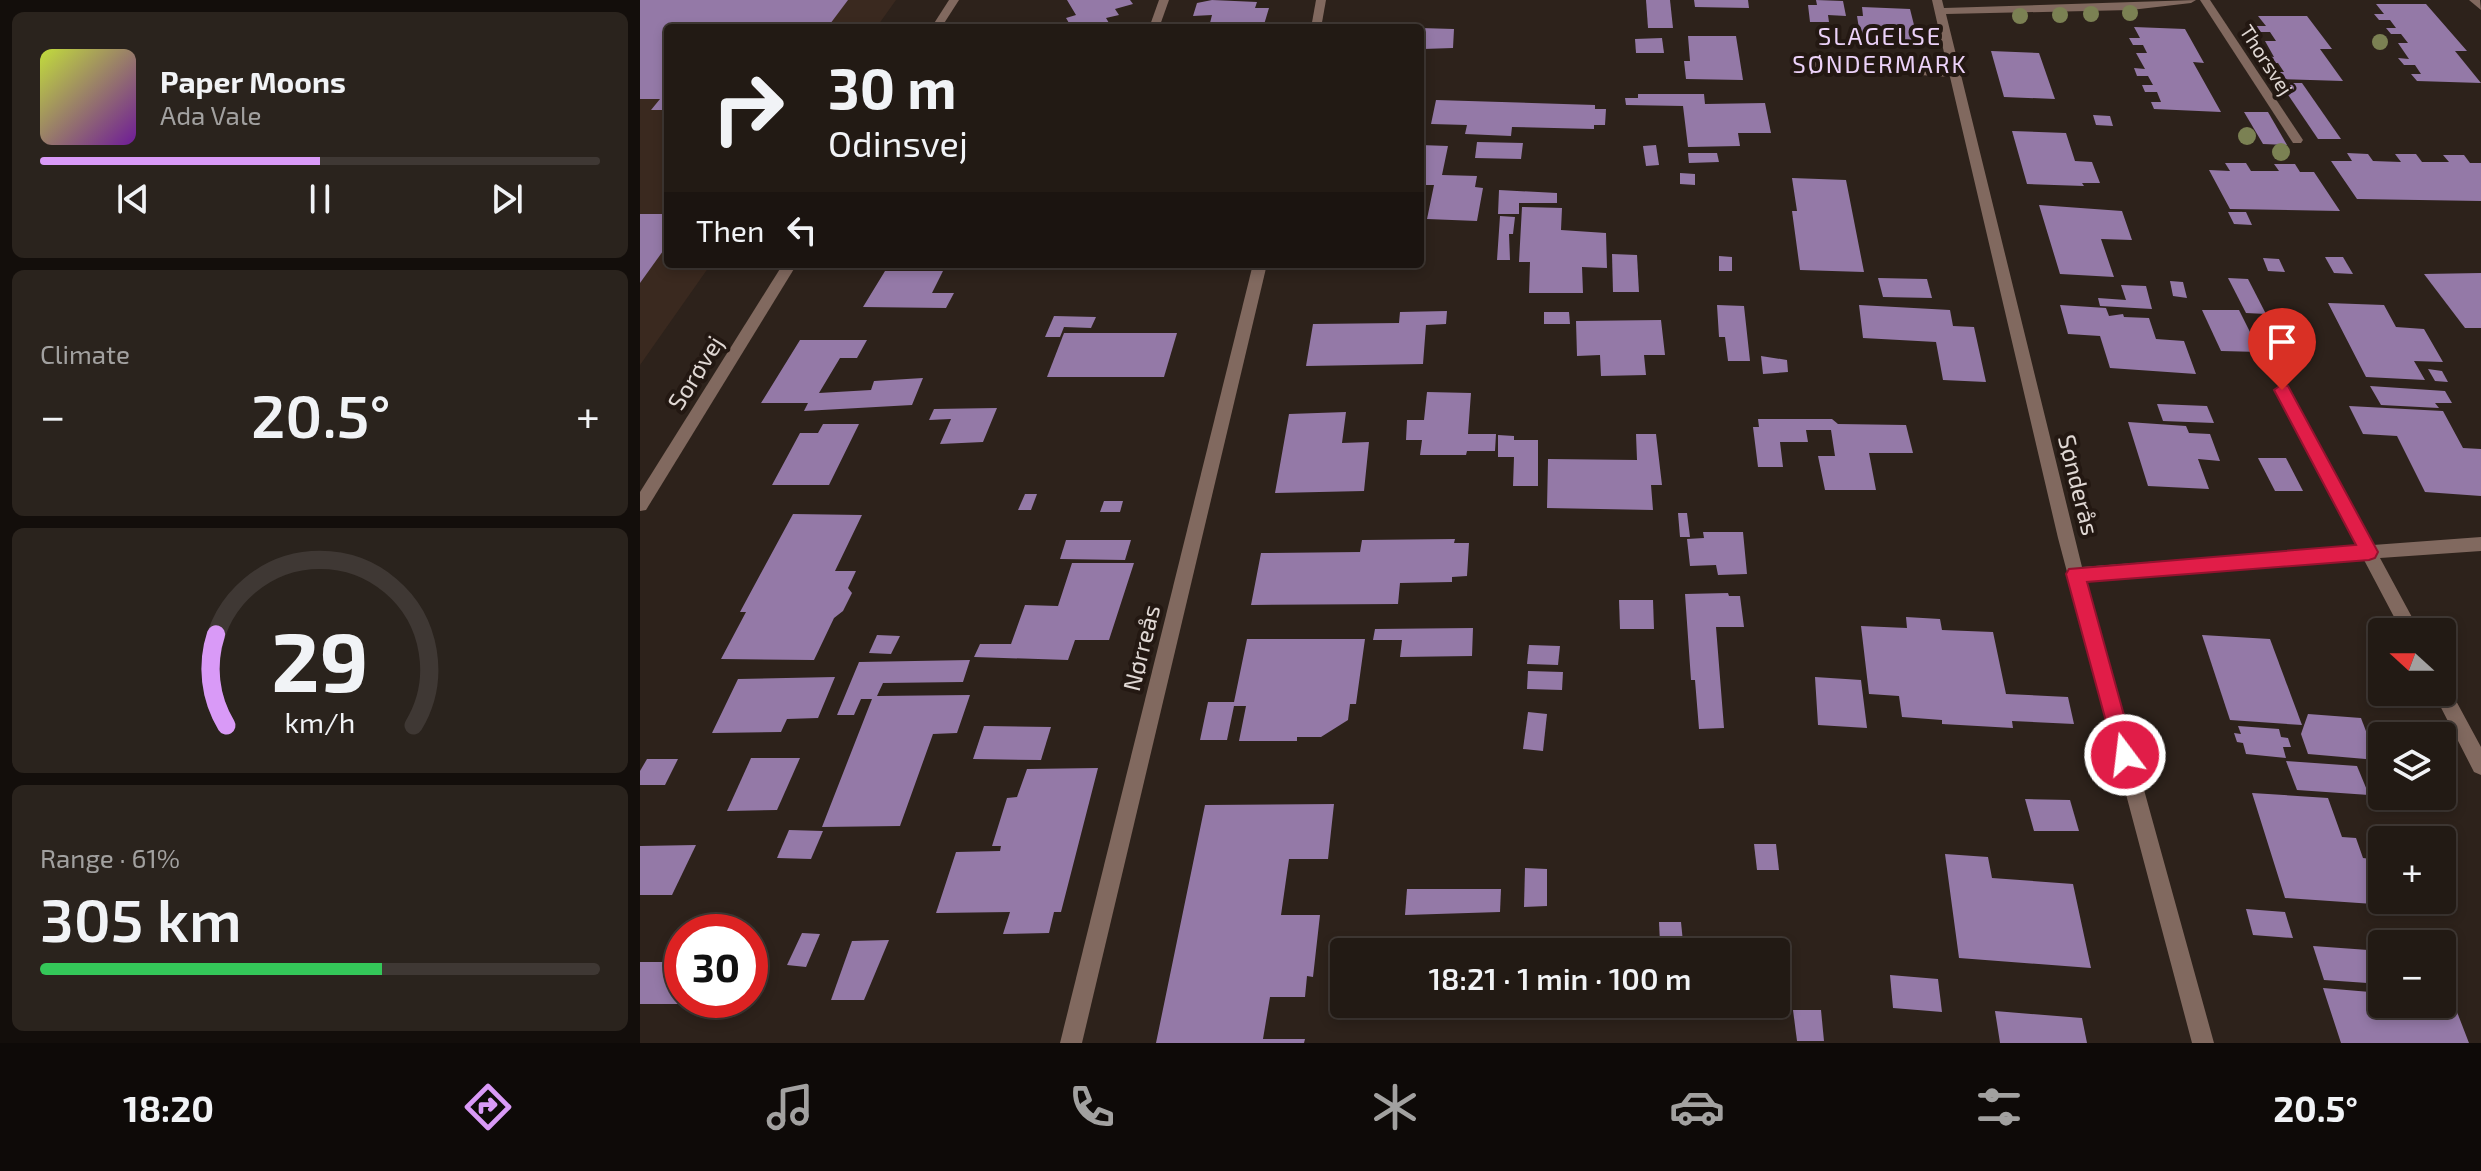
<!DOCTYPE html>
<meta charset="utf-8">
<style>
:root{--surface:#221a14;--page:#2a231d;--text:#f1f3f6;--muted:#a2a1a0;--line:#3f3834;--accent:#d99af7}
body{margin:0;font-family:"Exo 2",sans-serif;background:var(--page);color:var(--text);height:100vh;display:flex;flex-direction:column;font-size:30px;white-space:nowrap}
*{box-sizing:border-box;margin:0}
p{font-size:26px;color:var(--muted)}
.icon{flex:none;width:44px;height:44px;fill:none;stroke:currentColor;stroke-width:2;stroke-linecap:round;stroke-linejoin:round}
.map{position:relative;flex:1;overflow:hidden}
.side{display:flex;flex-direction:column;gap:12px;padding:12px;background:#130e0b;width:640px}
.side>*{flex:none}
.banner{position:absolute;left:24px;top:24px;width:760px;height:244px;border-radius:8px;box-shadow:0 4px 12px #0003,0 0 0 2px var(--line);background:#221a14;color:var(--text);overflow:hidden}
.needle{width:52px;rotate:291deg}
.fabs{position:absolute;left:1728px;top:618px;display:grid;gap:16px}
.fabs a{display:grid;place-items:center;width:88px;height:88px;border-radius:8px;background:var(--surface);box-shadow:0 4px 12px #0003,0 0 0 2px var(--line);font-size:40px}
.speed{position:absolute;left:24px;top:914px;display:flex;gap:16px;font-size:40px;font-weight:700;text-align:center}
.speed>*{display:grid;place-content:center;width:104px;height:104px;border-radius:50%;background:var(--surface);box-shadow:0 4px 12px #0003,0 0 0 2px var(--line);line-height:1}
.speed .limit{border:12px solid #d22;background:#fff;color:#111}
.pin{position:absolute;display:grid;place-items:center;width:68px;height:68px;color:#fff;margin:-82px -34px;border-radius:50% 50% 50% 0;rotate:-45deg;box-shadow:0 0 8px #0007}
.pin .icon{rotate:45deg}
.me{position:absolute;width:88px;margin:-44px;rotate:345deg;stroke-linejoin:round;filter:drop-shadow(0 0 6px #0008)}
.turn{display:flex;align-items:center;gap:28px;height:168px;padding:0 32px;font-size:36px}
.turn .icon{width:104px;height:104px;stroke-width:2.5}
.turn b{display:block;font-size:56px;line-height:68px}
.then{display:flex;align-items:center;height:76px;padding:0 32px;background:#0003;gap:16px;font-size:30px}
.big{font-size:60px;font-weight:600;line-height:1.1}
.side .tile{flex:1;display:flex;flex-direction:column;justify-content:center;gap:12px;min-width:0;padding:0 28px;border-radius:12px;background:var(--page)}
.side .dial{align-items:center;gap:0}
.dial svg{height:208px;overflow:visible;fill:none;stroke:var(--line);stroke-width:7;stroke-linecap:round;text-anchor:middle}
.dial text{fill:var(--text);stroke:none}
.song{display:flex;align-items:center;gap:24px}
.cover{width:96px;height:96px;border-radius:12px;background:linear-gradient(135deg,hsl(70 70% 55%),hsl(280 70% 35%))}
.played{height:8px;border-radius:4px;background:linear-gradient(90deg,var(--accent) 50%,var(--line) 50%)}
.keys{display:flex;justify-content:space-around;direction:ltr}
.heat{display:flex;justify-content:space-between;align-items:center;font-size:44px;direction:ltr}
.charge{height:12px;border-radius:6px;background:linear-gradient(90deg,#34c759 61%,var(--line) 0)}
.trip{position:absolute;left:690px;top:938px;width:460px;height:80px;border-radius:8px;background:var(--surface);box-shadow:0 4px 12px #0003,0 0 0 2px var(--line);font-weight:600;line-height:80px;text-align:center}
.tab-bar{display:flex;height:128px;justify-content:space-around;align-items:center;background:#0e0a08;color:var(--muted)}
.tab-bar .icon{width:56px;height:56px}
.tab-bar .selected{color:var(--accent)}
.tab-bar b{font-size:36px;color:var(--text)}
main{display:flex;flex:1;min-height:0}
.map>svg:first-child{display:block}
.built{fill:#3a291f}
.building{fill:#9479a7}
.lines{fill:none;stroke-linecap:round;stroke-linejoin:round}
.minor{fill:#81695f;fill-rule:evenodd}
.tertiary{fill:#81695f;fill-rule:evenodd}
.tree{fill:#7b8153}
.route{fill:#e11d48;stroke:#92132f;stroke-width:2}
.labels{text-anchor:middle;stroke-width:8;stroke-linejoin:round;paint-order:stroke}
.far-street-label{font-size:20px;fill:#e0d8d4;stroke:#231812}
.far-quarter-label{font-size:24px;letter-spacing:2px;fill:#ecd2f9;stroke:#231812}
.street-label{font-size:24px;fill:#e0d8d4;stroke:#231812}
</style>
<main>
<section class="side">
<div class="tile">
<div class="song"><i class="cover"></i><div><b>Paper Moons</b><p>Ada Vale</p></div></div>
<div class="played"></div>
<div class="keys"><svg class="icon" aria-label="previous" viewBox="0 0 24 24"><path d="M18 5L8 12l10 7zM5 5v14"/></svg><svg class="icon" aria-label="pause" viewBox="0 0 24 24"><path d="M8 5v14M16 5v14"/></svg><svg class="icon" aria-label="next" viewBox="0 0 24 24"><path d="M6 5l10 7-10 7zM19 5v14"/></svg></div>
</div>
<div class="tile"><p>Climate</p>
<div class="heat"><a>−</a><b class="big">20.5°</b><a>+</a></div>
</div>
<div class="tile dial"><svg viewBox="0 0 100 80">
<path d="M14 69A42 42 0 1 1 86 69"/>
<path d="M14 69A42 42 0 0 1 10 34" stroke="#d99af7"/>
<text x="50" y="56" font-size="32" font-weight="700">29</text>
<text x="50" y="72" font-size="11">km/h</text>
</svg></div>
<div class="tile"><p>Range · 61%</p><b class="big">305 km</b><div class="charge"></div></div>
</section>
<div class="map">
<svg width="1841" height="1043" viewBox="0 0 1841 1043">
<rect width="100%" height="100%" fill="#2d221b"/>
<path class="built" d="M0 0H256L236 28H28V264H71L0 365Z"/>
<g class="building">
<path d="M0 0H208L187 28H28V110H11L20 99H0Z"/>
<path d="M427 0H490L493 4 475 9 479 15 466 18 472 28H432L426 18 436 15Z"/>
<path d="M572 0 617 2 615 8H629L623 28H582L584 23H570L572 15 553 16 557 3Z"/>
<path d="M1006 0H1030L1033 28H1008Z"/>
<path d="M1054 0H1108L1109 8 1055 7Z"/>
<path d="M1176 0 1203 1 1206 16 1188 15 1189 22H1170L1168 5H1177Z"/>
<path d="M1736 4H1786L1827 51H1815L1841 83 1777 81 1771 74H1781L1775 65H1764L1758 58 1769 59 1758 43H1768L1761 34H1751L1746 28H1756L1750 20H1739L1734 14H1744Z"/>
<path d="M1222 7 1270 9 1277 37H1271L1273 47 1243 46 1242 36 1220 35 1217 16H1223Z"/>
<path d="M1618 16H1667L1692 49H1680L1703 81 1639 79 1634 72H1644L1638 63H1628L1624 56 1634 57 1625 41H1636L1630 32H1619L1615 26H1626Z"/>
<path d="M1494 27 1545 29 1564 63 1553 62 1581 112 1514 109 1511 102H1521L1517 92H1505L1502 85H1513L1508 76H1497L1494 68 1505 69 1496 53H1507L1503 45H1493L1489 38H1500Z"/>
<path d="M780 28 814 29 813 48 783 49 780 59Z"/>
<path d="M1048 36H1096L1103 80 1046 79 1044 61H1050Z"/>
<path d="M1022 38 1024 53H996L995 39Z"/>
<path d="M1351 51 1399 53 1415 99 1364 97Z"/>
<path d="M1640 83H1662L1701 139H1678Z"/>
<path d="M998 94H1064L1065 104 1125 103 1131 133H1098L1100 146 1048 147 1043 106 986 105 985 98H998Z"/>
<path d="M796 100 955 105V109H966L965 125H954V129L872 127 871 136 825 134 827 125 791 124Z"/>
<path d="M1604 112H1628L1647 145 1623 144Z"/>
<path d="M1453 115 1470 116 1473 126 1456 125Z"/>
<path d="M1372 131 1426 133 1435 161 1452 162 1460 183H1442L1444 186 1387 184Z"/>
<path d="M837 142 883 143 881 159 835 158Z"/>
<path d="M780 145 808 146 802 175 837 176 835 187 843 188 837 221 787 219 794 185H780Z"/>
<path d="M1016 145 1019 165 1006 166 1003 146Z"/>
<path d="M1048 153H1077L1079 162 1049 163Z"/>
<path d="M1707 153 1728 154 1733 161 1761 162 1755 154H1776L1782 162H1809L1803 155H1824L1830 163H1841V201L1717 199 1691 161H1712Z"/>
<path d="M1585 163H1606L1611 171H1639L1634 164H1655L1660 172H1674L1700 211 1590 209 1569 170 1590 171Z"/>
<path d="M1040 173 1055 174V185L1040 184Z"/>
<path d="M1152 178 1206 180 1224 272 1160 270 1152 211H1157Z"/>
<path d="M859 190 917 193V203H879V214H858Z"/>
<path d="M1399 205 1482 211 1492 240 1461 239 1474 277 1420 274Z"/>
<path d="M882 207 922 208 921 230 966 233 967 268 942 267 943 293H889L890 262H879Z"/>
<path d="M1588 212H1606L1612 225 1594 224Z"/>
<path d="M0 214H28V244L0 283Z"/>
<path d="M860 216 875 217 873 234H869L870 260H857Z"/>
<path d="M972 254 997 255 999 292H973Z"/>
<path d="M1079 256 1092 257V271H1079Z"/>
<path d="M1685 257H1703L1713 274 1694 273Z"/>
<path d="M1623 258 1639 259 1645 272 1628 271Z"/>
<path d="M410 264H570L569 267 408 268Z"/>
<path d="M245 271H303L292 293H314L306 308 223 307Z"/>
<path d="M1841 273V328H1825L1784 274Z"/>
<path d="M1238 278 1287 279 1292 298 1243 297Z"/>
<path d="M1588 278 1608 279 1626 314 1606 313Z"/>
<path d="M1530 281 1543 282 1547 298 1533 296Z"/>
<path d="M1481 285 1506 286 1512 309 1460 306 1458 298 1486 300Z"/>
<path d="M1688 303 1744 305 1756 327 1784 329 1803 362 1774 361 1785 380 1726 377Z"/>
<path d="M1077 305 1104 306 1110 361H1088L1085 337H1079Z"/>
<path d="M1219 305 1310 310 1313 326 1334 327 1346 382 1303 380 1296 342 1223 338Z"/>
<path d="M1420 305 1466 308 1469 316 1483 314 1484 317 1509 318 1516 339 1544 341 1556 374 1470 368 1460 336 1428 334Z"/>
<path d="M1562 310H1599L1620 352 1581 351Z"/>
<path d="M807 311 806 324 786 325 783 364 666 366 673 324 759 323 760 312Z"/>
<path d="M904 312H929L930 324H904Z"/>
<path d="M414 316 456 317 451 328 424 327 420 337H405Z"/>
<path d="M1021 320 1025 355H1004L1006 375 961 376 960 355 937 356 936 321Z"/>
<path d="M424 333H537L524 377H407Z"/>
<path d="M160 340H227L217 358H200L179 393 231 390 234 381 283 378 272 405 164 411 168 403H121Z"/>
<path d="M1121 356 1147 360 1148 372 1123 374Z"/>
<path d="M1788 369 1802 371 1808 382 1795 381Z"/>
<path d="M1730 386 1805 391 1812 403H1795L1799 408 1741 405Z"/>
<path d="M787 392 831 393 828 434H856L855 451H827L826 455H780L782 440H766L767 420H784Z"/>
<path d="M1517 404 1567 406 1574 423 1523 421Z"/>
<path d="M1709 406 1803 411 1823 448 1841 449V496L1785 492 1757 436 1723 434Z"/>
<path d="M357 408 343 442 300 444 311 419 289 420 294 409Z"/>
<path d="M706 412 702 443 729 442 724 491 635 493 649 414Z"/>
<path d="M1118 419H1192L1198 424 1266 425 1273 453H1229L1236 490H1185L1178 456H1195L1191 430H1166L1168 442H1140L1143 467H1118L1113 427H1119Z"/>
<path d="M1488 422 1546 426 1549 433 1570 434 1580 461 1558 459 1569 489 1508 486Z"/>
<path d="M183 424H219L189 485H132L160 433H178Z"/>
<path d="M996 434H1016L1022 485H1011L1013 510 907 508 908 459 997 460Z"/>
<path d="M858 435 874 436V440H898V486H873L874 457H858Z"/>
<path d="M1618 458H1646L1663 491H1635Z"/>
<path d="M385 494H397L391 510H378Z"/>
<path d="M464 501H483L480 512H460Z"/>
<path d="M1038 513H1047L1050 537H1040Z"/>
<path d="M153 514 222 515 195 571H216L208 588 212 593 203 611 194 618 174 660 81 659 106 612H100Z"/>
<path d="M1063 532H1103L1107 574 1078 575 1076 565 1050 566 1047 539 1064 538Z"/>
<path d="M815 539 814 543H829L827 576 812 577V582L760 583 758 604 611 605 621 553 720 552 722 540Z"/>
<path d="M426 540H491L485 560 420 559Z"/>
<path d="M432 563H494L469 640H435L428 660 334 657 340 644H371L385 605 418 606Z"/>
<path d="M1088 593 1089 596H1100L1104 627H1076L1084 728 1059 729 1055 680H1051L1045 594Z"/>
<path d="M979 600H1013L1014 629H980Z"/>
<path d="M1266 617 1300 619 1302 630 1353 632 1366 694 1428 697 1434 724 1372 721 1373 728 1302 724V720L1262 717 1259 696 1229 694 1221 626 1267 628Z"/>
<path d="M833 628 832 656 760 657 762 640H733L735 629Z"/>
<path d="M237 635 260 636 251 654 229 653Z"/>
<path d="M1562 635 1630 639 1662 725 1590 720Z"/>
<path d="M607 639H725L716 704H710L708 720 681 737H657V741H599L606 706H594L587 740H560L568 702H594Z"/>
<path d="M889 645 920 646 918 665 887 664Z"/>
<path d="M330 660 323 682 243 683 237 696 330 695 317 733 293 734 260 826 182 827 232 699H221L214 715H197L219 662Z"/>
<path d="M888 671 923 672 922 690 887 689Z"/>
<path d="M195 677 178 718 147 719 141 732 72 733 98 679Z"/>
<path d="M1175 677 1221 680 1227 728 1178 725Z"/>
<path d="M888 712 907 714 903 751 883 749Z"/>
<path d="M1668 714 1721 718 1737 760 1668 754 1661 734Z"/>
<path d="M344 726 411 727 401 760 333 759Z"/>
<path d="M1598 726 1639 729 1641 737 1648 738 1651 747H1643L1646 758 1606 754 1603 743 1597 742 1594 733 1601 734Z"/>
<path d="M111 758H160L137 810 87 811Z"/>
<path d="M7 759H38L25 785H0V771Z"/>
<path d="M1646 761 1717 766 1729 795 1657 790Z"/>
<path d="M458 768 421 912H414L409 933 363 934 370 912 296 913 316 852 360 851 361 846H352L367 798 377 797 387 769Z"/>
<path d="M1612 793 1688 798 1702 837 1716 838 1723 858 1731 859 1742 889V900H1746L1748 905 1645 898Z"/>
<path d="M1385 799 1430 800 1439 831H1394Z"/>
<path d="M694 804 688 859H649L641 915H680L673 977 667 976 665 997H630L623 1039H665L664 1043H516L565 805Z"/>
<path d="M149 830 183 831 171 859 137 858Z"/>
<path d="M1114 844H1136L1139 870H1117Z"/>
<path d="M56 845 32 895H0V846Z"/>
<path d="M1305 854 1348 857 1352 878 1433 884 1451 968 1319 958Z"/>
<path d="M885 868 907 869V906L884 907Z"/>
<path d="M767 889H861L860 912 765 915Z"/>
<path d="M1606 909 1645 912 1653 938 1613 935Z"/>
<path d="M1019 922H1041L1043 942 1020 943Z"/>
<path d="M162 933 180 934 166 967 147 965Z"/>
<path d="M249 940 224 1000H191L212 941Z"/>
<path d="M1673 946 1742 951V984L1684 980Z"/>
<path d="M0 962H42V1000H49L47 1004H0Z"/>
<path d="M1250 975 1298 979 1302 1012 1253 1008Z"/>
<path d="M1683 988 1742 993V1004H1802V999H1812L1829 1043H1701Z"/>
<path d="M1153 1010H1181L1184 1041H1157Z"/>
<path d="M1355 1011 1442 1018 1447 1043H1360Z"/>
</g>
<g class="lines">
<g class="minor">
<path d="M519 0H529L519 28H509Z"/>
<path d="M676 0H686L681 28H671Z"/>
<path d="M1292 0H1302L1304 8 1556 0 1551 3 1491 10 1306 14 1442 567 1717 546 1635 390 1642 385 1647 386 1733 545 1841 537V551L1740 558 1780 632H1762L1724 560 1446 580 1574 1043H1552L1418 538 1310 77 1159 67 1154 64 1159 61 1308 70Z"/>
<path d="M1560 0H1570L1663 140 1661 143H1653Z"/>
<path d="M1829 0H1840L1841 10Z"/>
<path d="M613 264H627L442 1043H420Z"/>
<path d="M1802 684 1808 686 1841 747V775L1834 772 1793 692H1802Z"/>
</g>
<g class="tertiary">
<path d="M309 0H319L301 28H291Z"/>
<path d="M143 264H157L6 510 0 511V492Z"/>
</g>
</g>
<g class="tree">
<circle cx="1490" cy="13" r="8"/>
<circle cx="1451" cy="14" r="8"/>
<circle cx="1420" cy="15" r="8"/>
<circle cx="1380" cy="16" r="8"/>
<circle cx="1740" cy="42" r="8"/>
<circle cx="1607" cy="136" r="9"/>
<circle cx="1641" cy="152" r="9"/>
</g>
<path class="route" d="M1642 384 1648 386 1738 552 1735 558 1729 560 1447 582 1495 755 1492 762 1485 765 1477 762 1426 574 1429 569 1716 545 1634 390Z"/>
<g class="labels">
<g class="far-street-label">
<text transform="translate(1626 60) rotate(57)" y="7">Thorsvej</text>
</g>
<g class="far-quarter-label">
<text x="1240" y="45">SLAGELSE<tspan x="1240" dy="28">SØNDERMARK</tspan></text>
</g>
<g class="street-label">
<text transform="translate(56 373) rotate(-58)" y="8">Sorøvej</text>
<text transform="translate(1438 485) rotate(76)" y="8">Sønderås</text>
<text transform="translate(502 648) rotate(-76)" y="8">Nørreås</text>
</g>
</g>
</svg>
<div class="fabs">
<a><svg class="needle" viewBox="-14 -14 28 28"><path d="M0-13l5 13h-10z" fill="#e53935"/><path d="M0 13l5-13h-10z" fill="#a2a1a0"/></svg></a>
<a><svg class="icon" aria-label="layers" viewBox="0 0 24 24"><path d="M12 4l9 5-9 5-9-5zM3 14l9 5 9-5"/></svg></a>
<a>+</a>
<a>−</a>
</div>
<div class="speed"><div class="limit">30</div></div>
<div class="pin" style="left:1642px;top:390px;background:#d93025"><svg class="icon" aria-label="arrive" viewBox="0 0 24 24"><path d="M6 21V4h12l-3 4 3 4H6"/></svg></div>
<svg class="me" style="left:1485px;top:755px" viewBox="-20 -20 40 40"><circle r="17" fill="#e11d48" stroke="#fff" stroke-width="3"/><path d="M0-11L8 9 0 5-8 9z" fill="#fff"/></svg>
<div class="trip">18:21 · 1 min · 100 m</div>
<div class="banner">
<div class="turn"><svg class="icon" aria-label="right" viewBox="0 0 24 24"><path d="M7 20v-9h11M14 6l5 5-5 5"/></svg><div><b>30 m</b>Odinsvej</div></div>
<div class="then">Then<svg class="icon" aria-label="left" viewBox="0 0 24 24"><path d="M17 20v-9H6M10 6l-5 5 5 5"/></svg></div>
</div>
</div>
</main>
<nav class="tab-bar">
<b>18:20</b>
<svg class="icon selected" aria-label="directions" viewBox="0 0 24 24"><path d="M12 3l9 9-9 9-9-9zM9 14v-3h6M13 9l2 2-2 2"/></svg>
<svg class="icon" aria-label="music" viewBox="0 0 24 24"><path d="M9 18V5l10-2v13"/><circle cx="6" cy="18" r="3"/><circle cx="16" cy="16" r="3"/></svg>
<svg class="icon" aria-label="phone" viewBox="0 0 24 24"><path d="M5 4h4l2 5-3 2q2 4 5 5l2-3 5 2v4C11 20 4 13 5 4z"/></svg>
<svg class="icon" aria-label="climate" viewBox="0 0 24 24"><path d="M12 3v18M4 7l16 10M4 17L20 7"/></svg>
<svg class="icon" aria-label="car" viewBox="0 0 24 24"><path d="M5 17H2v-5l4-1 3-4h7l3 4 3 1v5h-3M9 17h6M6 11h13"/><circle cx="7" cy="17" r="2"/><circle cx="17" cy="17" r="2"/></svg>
<svg class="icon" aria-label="filters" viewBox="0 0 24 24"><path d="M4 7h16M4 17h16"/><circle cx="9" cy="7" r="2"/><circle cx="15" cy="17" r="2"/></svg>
<b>20.5°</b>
</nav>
